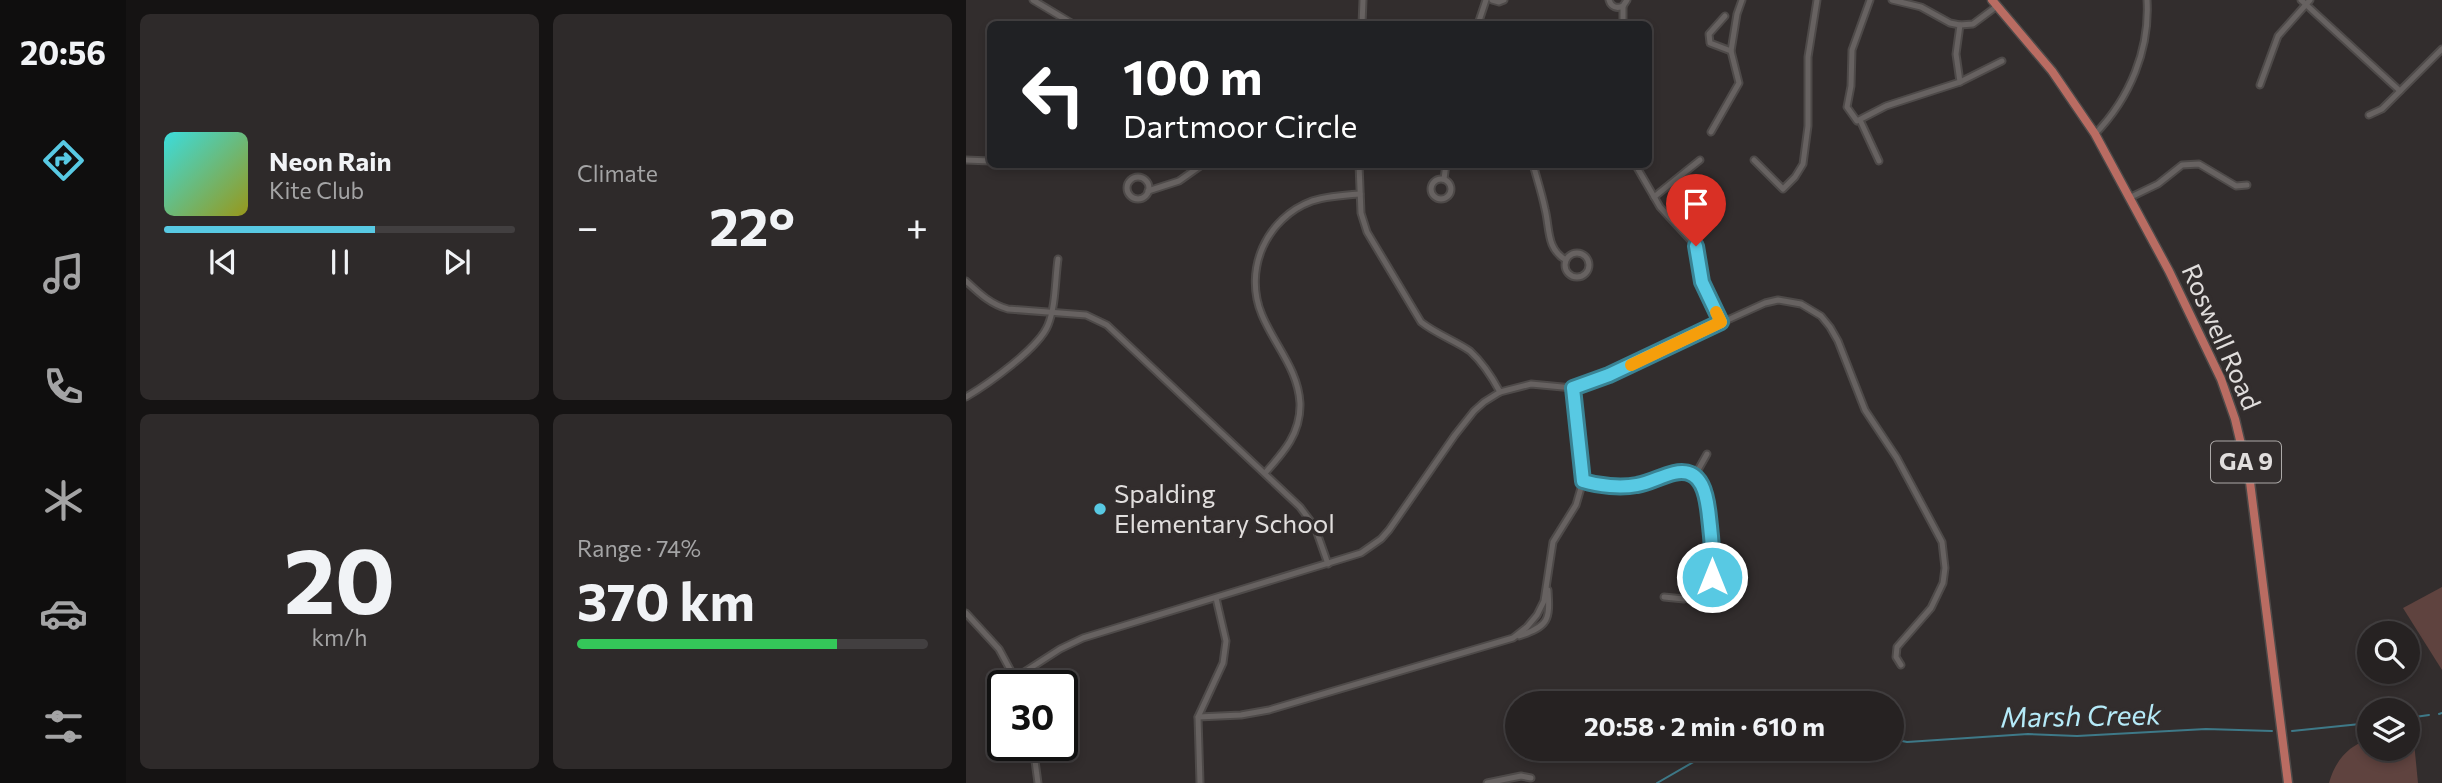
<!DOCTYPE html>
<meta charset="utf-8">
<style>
:root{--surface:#262222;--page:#2e2a2a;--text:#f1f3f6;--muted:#a4a4a5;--line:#423f40;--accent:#58c9e3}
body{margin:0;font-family:Commissioner,sans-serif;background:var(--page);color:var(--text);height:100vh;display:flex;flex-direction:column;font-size:26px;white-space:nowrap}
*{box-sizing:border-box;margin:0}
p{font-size:23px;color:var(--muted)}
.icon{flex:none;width:38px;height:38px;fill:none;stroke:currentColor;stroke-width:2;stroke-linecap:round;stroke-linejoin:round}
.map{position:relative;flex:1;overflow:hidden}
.sheet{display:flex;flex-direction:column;gap:14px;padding:14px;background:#151313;width:840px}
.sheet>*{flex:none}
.hud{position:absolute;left:21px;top:21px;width:665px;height:147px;border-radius:10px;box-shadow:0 4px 10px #0003,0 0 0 2px var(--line);background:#202124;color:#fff;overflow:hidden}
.fabs{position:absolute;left:1391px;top:621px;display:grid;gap:14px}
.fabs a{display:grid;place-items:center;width:63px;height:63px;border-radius:50%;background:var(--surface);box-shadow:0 4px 10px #0003,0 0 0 2px var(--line);font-size:35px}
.speed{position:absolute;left:21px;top:670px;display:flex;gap:14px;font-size:35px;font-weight:700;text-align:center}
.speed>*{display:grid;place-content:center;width:91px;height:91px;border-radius:50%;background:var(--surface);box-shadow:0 4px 10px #0003,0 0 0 2px var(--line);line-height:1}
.speed .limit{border:4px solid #111;border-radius:10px;background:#fff;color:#111}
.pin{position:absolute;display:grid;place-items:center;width:60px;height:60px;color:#fff;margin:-72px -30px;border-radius:50% 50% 50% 0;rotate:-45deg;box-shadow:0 0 7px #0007}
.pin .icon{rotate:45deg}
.me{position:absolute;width:77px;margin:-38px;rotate:0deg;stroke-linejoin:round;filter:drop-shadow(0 0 5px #0008)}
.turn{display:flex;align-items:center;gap:24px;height:147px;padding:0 21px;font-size:32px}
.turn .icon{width:91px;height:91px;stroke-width:2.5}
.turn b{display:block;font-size:49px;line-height:60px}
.big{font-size:52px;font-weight:700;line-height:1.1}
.sheet .tile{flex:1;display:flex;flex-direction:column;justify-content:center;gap:10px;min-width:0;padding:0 24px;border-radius:10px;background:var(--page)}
.sheet .dial{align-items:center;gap:0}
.dial b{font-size:91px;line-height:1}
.song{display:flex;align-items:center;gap:21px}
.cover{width:84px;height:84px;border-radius:10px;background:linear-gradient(135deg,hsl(180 70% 55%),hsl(60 70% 35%))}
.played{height:7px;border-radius:4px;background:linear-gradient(90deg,var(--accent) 60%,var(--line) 60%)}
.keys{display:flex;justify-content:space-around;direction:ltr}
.heat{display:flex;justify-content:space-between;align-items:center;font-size:38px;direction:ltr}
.charge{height:10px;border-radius:5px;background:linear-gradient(90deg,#34c759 74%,var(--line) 0)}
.sheet .tiles{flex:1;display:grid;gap:14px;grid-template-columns:repeat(2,1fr)}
.trip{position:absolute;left:539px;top:691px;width:399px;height:70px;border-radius:35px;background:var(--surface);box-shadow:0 4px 10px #0003,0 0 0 2px var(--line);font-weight:700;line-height:70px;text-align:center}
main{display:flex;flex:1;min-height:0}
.dock{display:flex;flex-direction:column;width:126px;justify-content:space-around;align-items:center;background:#0f0e0e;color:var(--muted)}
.dock .icon{width:49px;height:49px}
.dock .active{color:var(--accent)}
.dock b{font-size:32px;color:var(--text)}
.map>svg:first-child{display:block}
.green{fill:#5f433f}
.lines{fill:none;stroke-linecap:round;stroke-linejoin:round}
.stream{stroke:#3e7988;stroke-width:2}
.street-casing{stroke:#4e4a49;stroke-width:9}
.primary-casing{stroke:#4e4a49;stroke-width:11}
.street{stroke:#676261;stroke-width:5}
.primary{stroke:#b96c62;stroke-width:8}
.route-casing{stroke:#398394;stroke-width:18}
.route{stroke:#58c9e3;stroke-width:12}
.slow{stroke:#f59e0b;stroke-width:12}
.poi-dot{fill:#58c9e3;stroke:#322d2d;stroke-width:2.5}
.labels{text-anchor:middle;stroke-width:7;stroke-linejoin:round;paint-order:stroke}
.shield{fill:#322d2d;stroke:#aca9a8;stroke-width:2}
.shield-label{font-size:24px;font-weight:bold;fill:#e1dedd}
.street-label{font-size:26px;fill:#e1dedd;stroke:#322d2d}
.poi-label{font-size:26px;fill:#e1dedd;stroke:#322d2d;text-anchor:start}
.water-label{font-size:28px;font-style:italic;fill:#b5eaf8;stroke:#322d2d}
</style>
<main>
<nav class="dock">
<b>20:56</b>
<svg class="icon active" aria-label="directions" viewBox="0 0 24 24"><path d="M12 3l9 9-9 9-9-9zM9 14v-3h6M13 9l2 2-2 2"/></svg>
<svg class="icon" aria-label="music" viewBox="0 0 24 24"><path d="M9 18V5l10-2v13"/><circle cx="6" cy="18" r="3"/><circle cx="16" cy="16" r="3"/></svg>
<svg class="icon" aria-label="phone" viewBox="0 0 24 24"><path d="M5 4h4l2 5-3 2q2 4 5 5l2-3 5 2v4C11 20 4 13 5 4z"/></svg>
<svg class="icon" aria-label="climate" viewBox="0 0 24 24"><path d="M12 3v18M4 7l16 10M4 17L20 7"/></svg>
<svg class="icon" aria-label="car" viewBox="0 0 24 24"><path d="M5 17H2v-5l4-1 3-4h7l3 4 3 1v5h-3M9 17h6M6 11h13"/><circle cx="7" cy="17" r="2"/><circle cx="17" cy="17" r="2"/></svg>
<svg class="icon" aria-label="filters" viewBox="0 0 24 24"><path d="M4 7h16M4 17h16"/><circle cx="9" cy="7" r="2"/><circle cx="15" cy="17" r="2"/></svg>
</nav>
<section class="sheet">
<div class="tiles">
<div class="tile">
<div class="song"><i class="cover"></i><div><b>Neon Rain</b><p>Kite Club</p></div></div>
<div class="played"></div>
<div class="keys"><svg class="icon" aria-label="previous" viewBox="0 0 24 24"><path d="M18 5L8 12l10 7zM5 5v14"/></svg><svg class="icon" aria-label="pause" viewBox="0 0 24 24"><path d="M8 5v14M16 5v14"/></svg><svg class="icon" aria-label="next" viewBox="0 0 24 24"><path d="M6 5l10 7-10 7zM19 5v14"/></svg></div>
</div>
<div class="tile"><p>Climate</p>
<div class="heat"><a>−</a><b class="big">22°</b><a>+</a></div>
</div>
<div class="tile dial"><b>20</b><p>km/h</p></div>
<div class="tile"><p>Range · 74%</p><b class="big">370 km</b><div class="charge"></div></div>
</div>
</section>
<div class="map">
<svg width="1476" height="783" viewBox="0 0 1476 783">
<rect width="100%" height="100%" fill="#322d2d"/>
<g class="green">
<path d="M1476 587V670L1437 608Z"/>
<path d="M1447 732 1452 783H1363C1369 761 1382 746 1403 739L1404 749H1442V733Z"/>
</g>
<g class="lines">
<g class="stream">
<path d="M1473 714 1476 713"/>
<path d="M1442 718 1463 715"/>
<path d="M1326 731 1404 723"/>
<path d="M926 739 941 742 1062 734 1111 736 1240 729 1306 731"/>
<path d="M691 783 750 749"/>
</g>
<defs>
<g id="street">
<path d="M67 0 107 24"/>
<path d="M526 0 533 2 538 0"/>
<path d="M643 0C645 7 651 9 657 6L661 0"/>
<path d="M904 0 886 50 885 86 881 107 891 121 920 106 994 82 1036 61"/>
<path d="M926 0 955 7 984 23 994 25 1007 24 1031 6"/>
<path d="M1335 0 1434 91"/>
<path d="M759 16 743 34 744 43 765 51"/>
<path d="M396 24 397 0"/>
<path d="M512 24 520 0"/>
<path d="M657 24V6"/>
<path d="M994 82 990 54 994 25"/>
<path d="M1294 85 1312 36 1344 0"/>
<path d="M1403 115 1416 109 1476 49"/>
<path d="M894 120 913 161"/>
<path d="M745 132 773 83 765 51 771 14 776 0"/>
<path d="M1129 134C1164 98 1184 49 1181 0"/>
<path d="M0 160 24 161"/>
<path d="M788 160 817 189 829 177 837 164 842 126V57L851 0"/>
<path d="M393 164 395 213 401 232 455 322C470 334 490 341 504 351 516 362 526 377 534 392"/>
<path d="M567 164C571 179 576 194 579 209 584 228 580 249 600 260"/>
<path d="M669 164 694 207 730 246 736 282 755 322"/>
<circle cx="172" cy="188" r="11"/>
<path d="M478 179 480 164"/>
<circle cx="475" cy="189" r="10"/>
<path d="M182 191 213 181 237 164"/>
<path d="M688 197 734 160"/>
<path d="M1165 197 1192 184 1216 165 1233 164 1270 186 1281 185"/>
<circle cx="611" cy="265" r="12"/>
<path d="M0 281C13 293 24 304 42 309L120 315 141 325 334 507 349 527 362 564"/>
<path d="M0 397C22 384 73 348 82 325 90 305 89 280 92 259"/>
<path d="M299 473C318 452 335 433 334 403 332 369 309 346 296 315 277 270 300 218 346 201 362 196 378 195 394 194"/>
<path d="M728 477 741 454"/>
<path d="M617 481 671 485 710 472 728 477 736 485 741 495 745 539 746 577 740 588 729 596 718 599 698 597"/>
<path d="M0 613 33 649 53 686"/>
<path d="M553 636C583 626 584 620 582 590"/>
<path d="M49 678 94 649 117 638 395 553 415 539 423 530 489 435 508 411 518 402 534 392 565 384 607 388 625 382 799 303 812 300 835 304 855 316 864 327 872 341 899 410 931 458 976 542 979 568 977 583 965 608 931 647 930 657 935 665"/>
<path d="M232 717 275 715 303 710 547 638 561 627 571 615 578 601 587 542 610 505 617 481 607 388"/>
<path d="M67 746 72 783"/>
<path d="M234 783 232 717 257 663 260 641 250 598"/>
<path d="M521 783 555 776 565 778"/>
</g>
<path id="primary" d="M1026 0 1086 71 1129 134 1203 271 1255 379 1269 419 1284 482 1322 783"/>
</defs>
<use href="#street" class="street-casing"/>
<use href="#primary" class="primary-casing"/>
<use href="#street" class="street"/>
<use href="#primary" class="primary"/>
</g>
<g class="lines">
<defs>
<path id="route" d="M730 246 736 282 755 322 643 375 607 388 617 481C633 486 655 488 671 485 684 483 695 476 708 473 737 466 741 497 743 517 745 536 748 557 746 577"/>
</defs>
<use href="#route" class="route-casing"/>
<use href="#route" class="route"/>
<path class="slow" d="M665 365 755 322 750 312"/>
</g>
<circle class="poi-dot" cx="134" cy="509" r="7"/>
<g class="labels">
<rect class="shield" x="1245" y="441.5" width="70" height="41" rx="5"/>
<g class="shield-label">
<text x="1280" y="470">GA 9</text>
</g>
<g class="street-label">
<text transform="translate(1255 337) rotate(66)" y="9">Roswell Road</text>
</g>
<g class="poi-label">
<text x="148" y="503">Spalding<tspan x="148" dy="30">Elementary School</tspan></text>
</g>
<g class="water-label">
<text transform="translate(1115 716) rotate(-1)" y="10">Marsh Creek</text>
</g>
</g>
</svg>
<div class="fabs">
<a><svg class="icon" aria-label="search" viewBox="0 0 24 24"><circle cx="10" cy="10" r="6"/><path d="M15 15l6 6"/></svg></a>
<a><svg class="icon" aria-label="layers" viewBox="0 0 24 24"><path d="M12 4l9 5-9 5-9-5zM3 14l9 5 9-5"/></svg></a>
</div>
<div class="speed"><div class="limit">30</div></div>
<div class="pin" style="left:730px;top:246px;background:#d93025"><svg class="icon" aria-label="arrive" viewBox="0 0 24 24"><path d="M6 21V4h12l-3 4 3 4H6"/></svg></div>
<svg class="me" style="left:746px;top:577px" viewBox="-20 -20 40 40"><circle r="17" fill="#58c9e3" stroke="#fff" stroke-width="3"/><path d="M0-11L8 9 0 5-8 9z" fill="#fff"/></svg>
<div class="trip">20:58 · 2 min · 610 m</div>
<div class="hud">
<div class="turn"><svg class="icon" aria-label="left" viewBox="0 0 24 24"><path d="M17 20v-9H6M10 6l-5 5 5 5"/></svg><div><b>100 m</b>Dartmoor Circle</div></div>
</div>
</div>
</main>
